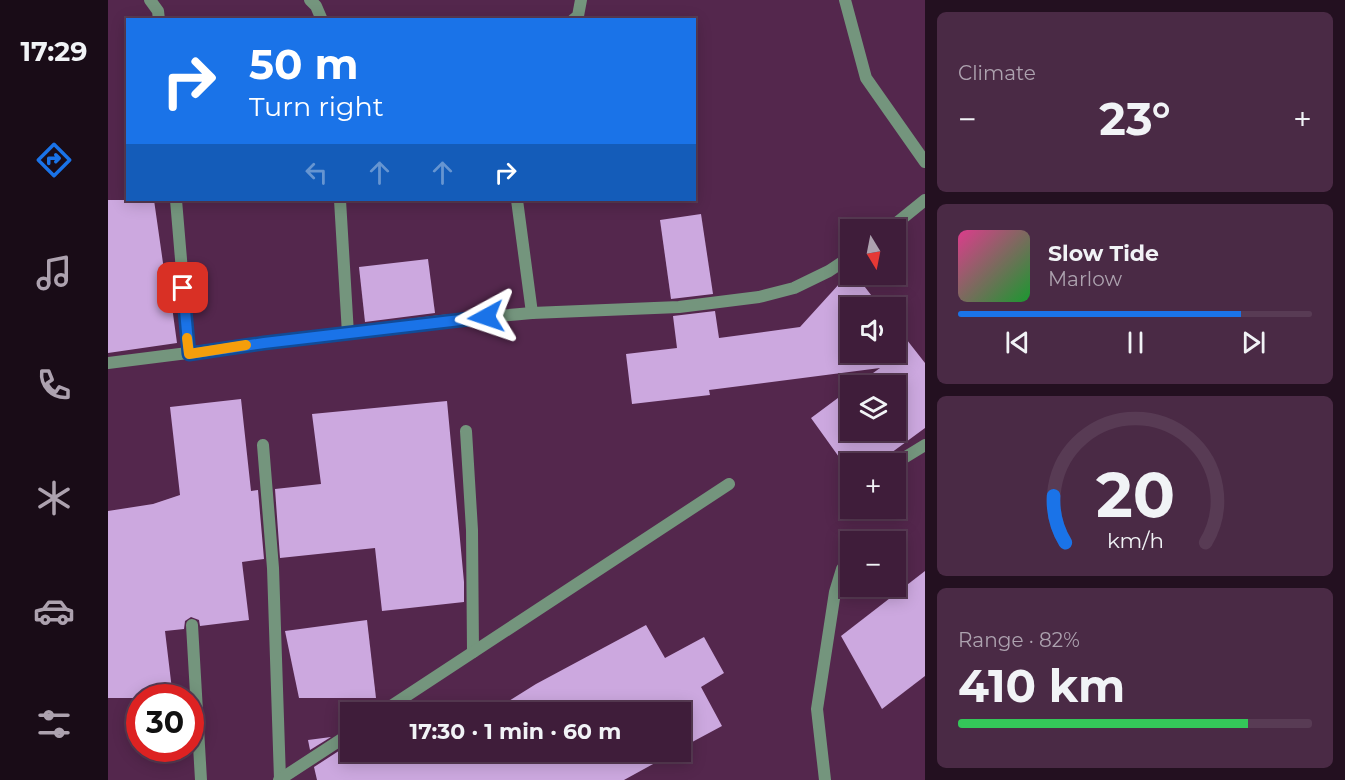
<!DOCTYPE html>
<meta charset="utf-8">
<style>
:root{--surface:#3f1d3a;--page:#4a2a45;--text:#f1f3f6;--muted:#ada2af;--line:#583b54;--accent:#1a73e8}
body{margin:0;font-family:Montserrat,sans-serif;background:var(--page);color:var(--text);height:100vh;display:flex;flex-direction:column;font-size:22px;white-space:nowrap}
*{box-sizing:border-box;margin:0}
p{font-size:20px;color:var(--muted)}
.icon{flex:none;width:33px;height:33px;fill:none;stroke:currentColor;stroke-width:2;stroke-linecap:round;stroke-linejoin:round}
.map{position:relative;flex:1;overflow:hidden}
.sheet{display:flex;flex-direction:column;gap:12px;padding:12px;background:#231020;width:420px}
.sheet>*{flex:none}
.hud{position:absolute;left:18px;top:18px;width:570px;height:183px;border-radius:0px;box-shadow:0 3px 15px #0003,0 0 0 2px var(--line);background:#1a73e8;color:#fff;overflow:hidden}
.needle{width:39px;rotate:170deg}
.controls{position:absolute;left:732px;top:219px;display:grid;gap:12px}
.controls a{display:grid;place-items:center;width:66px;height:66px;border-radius:0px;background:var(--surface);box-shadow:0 3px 15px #0003,0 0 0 2px var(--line);font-size:30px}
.speed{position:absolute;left:18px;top:684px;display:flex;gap:12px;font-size:30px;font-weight:700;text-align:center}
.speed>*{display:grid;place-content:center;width:78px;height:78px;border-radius:50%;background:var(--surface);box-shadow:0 3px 15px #0003,0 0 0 2px var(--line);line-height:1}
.speed .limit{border:9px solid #d22;background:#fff;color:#111}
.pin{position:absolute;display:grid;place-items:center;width:51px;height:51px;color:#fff;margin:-26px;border-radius:12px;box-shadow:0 3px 9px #0006}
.me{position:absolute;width:66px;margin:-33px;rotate:265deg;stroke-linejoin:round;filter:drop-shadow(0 0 4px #0008)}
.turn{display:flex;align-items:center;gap:21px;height:126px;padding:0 24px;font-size:27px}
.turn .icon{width:78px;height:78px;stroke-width:2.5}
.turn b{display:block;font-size:42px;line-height:51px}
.lanes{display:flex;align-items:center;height:57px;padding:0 24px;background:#0003;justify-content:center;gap:30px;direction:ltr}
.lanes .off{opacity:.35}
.big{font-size:45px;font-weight:700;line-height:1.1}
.sheet .tile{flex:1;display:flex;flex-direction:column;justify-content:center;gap:9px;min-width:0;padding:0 21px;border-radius:9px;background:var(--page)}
.sheet .dial{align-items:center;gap:0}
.dial svg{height:156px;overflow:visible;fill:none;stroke:var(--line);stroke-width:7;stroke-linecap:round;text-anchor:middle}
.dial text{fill:var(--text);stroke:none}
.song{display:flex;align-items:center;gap:18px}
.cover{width:72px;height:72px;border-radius:9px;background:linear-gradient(135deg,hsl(330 70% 55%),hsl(130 70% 35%))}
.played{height:6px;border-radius:3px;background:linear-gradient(90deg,var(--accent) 80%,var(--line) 80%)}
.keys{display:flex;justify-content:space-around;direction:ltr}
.heat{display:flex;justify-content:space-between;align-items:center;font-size:33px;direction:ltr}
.charge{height:9px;border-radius:4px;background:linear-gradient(90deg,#34c759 82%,var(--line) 0)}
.trip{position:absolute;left:232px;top:702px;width:351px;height:60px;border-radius:0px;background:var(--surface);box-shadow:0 3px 15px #0003,0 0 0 2px var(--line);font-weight:700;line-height:60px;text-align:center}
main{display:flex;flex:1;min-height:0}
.tabs{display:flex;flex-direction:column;width:108px;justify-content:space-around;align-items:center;background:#190c17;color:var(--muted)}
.tabs .icon{width:42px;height:42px}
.tabs .selected{color:var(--accent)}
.tabs b{font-size:27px;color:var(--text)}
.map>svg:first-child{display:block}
.building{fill:#cca8df}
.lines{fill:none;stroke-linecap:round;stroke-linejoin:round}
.lane{stroke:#74957d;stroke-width:12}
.street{stroke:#74957d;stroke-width:12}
.route-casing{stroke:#114b97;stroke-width:15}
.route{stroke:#1a73e8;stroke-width:10}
.slow{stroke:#f59e0b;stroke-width:10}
</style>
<main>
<nav class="tabs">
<b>17:29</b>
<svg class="icon selected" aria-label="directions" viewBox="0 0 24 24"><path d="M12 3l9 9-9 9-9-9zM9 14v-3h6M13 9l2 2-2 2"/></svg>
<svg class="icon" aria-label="music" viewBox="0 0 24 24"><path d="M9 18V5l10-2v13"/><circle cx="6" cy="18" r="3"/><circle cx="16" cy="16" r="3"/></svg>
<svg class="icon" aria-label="phone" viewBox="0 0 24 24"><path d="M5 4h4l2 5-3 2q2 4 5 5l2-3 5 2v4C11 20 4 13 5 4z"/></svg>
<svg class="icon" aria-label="climate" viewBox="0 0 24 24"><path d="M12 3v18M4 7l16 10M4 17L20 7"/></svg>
<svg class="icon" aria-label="car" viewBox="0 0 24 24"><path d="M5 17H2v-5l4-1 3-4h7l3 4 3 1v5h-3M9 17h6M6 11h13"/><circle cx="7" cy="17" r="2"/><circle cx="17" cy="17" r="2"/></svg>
<svg class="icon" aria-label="filters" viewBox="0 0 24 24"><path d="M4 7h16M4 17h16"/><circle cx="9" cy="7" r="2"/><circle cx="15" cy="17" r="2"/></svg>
</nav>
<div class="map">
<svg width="817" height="780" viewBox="0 0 817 780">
<rect width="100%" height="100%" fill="#54274d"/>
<g class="building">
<path d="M0 200H46L56 270H59L69 343 0 353Z"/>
<path d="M593 214 605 294 563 299 552 220Z"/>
<path d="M320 259 327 313 257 322 251 267Z"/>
<path d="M742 272V274H747L773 308H742V352H788V326L817 363V428L768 464H736L703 418 742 389V430H788V386H747L772 368 601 390 602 395 524 404 518 354 569 348 565 316 607 311 611 338 692 327Z"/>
<path d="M133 399 143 491 150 490 156 559 134 562 141 620 92 626 91 620 83 617 77 621 76 629 57 631 65 698H0V511L45 504 72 495 62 407Z"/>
<path d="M339 401 356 582V602L274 611 267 548 172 558 167 489 213 484 204 414Z"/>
<path d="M817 571V676L774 709 733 636Z"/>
<path d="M259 620 268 698H191L177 631Z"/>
<path d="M538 625 557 658 596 637 616 673 593 687 614 726 573 748V712H383L428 684Z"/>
<path d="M223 737 202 750 200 740Z"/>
<path d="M243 743V752H567L516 780H209L206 767Z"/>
</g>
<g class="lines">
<path class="lane" d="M717 780 709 709 727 592 734 569 742 559"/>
<g class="street">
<path d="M42 0 50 11 51 20"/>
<path d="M202 0 208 6 214 20"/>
<path d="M737 0 758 78 817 162"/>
<path d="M465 20 470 16 473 0"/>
<path d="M68 200 81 354"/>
<path d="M232 200 240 334"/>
<path d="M409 200 424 313"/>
<path d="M780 230 817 200"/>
<path d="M0 363 333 321 424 313 571 307 651 297 686 288 721 271 742 257"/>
<path d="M358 431 364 530 365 652"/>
<path d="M155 445 165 568 172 779"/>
<path d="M786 464 817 445"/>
<path d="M84 625 93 780"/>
<path d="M274 712 621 484"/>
<path d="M171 780 243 733"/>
</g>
</g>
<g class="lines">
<defs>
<path id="route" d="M75 288 81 354 156 343 378 317"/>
</defs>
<use href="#route" class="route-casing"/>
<use href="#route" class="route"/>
<path class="slow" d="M79 338 81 354 138 345"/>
</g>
</svg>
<div class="controls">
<a><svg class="needle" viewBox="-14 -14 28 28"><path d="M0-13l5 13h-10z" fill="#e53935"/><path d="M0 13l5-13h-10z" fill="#ada2af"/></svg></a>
<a><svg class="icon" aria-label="sound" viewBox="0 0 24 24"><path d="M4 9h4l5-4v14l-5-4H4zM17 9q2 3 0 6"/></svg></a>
<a><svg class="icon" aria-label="layers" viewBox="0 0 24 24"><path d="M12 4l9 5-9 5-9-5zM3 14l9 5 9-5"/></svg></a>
<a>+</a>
<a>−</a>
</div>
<div class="speed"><div class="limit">30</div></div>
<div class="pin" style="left:75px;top:288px;background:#d93025"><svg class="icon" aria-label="arrive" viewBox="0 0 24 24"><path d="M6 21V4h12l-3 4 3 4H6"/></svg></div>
<svg class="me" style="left:378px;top:317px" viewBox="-20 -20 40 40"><path d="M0-17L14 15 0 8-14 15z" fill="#1a73e8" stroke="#fff" stroke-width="4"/></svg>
<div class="trip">17:30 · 1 min · 60 m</div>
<div class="hud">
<div class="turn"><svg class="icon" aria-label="right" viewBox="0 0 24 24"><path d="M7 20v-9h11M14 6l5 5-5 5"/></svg><div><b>50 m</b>Turn right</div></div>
<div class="lanes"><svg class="icon off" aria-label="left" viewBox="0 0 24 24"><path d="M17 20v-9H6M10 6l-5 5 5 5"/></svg><svg class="icon off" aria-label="ahead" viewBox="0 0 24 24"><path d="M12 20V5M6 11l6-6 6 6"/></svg><svg class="icon off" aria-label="ahead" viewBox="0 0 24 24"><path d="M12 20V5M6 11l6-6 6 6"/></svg><svg class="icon" aria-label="right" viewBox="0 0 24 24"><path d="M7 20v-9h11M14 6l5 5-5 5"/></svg></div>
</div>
</div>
<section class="sheet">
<div class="tile"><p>Climate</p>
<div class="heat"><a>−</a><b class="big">23°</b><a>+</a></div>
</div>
<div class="tile">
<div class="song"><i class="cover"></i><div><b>Slow Tide</b><p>Marlow</p></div></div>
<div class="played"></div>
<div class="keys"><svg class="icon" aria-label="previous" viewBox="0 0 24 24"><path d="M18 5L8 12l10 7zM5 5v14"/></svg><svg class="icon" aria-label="pause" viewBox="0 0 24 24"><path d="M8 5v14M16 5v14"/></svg><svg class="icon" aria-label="next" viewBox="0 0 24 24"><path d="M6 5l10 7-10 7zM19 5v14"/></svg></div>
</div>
<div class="tile dial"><svg viewBox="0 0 100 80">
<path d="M14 69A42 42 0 1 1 86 69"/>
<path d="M14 69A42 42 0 0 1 8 45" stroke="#1a73e8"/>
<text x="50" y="56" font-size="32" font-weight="700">20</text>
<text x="50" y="72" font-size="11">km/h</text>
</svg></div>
<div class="tile"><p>Range · 82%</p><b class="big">410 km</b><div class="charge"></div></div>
</section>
</main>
